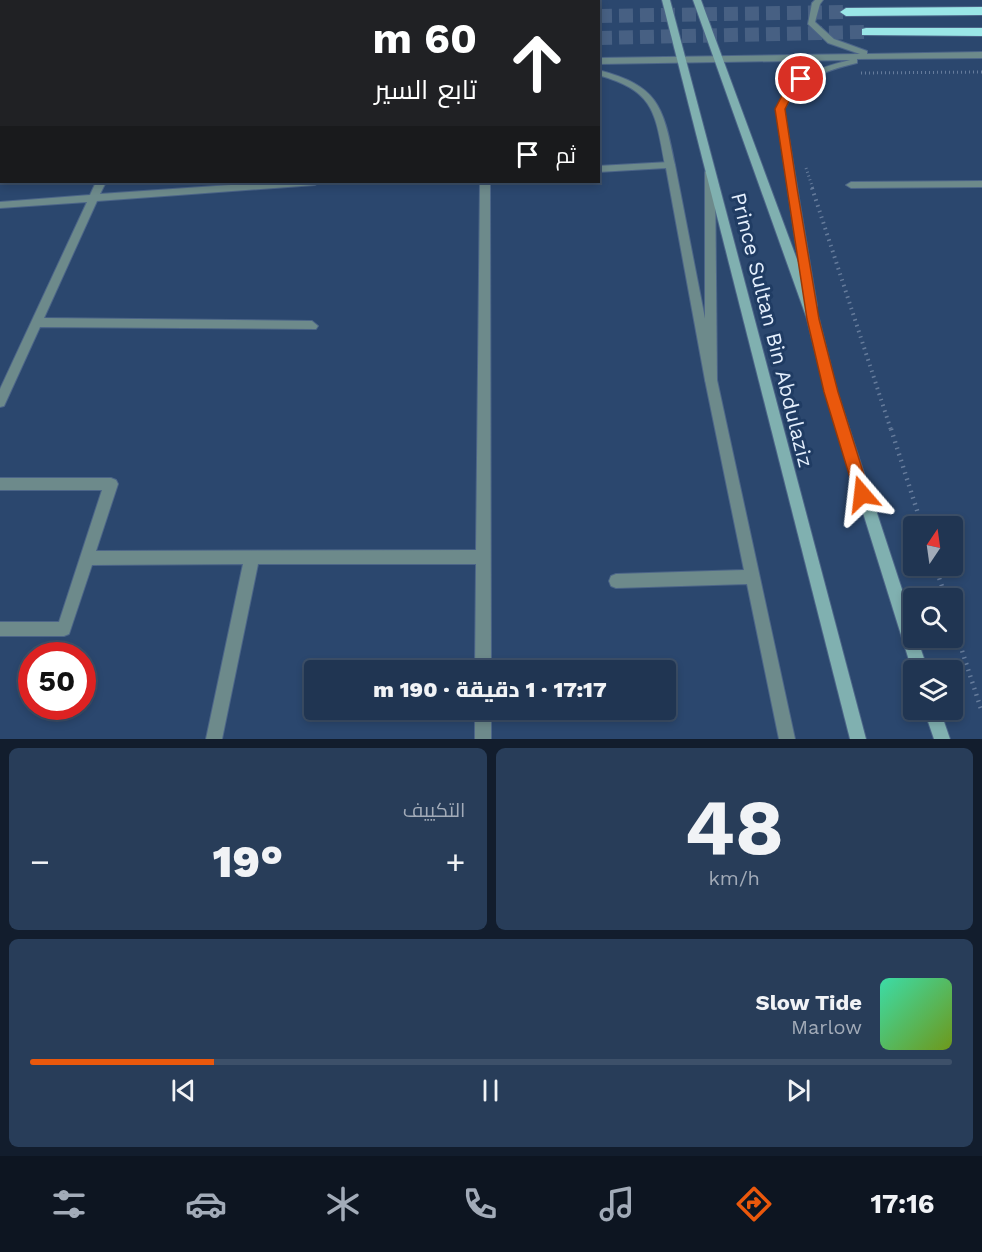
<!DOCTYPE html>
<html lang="ar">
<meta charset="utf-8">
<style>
:root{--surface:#203552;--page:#283d59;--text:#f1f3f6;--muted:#a2abb8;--line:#3d5069;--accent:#ea580c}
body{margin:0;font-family:"Work Sans",Cairo,sans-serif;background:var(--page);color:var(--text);direction:rtl;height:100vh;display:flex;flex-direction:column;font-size:22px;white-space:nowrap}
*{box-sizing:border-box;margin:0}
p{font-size:20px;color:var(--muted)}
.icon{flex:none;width:33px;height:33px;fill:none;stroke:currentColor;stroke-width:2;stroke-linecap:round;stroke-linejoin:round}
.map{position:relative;height:739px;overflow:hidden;direction:ltr}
.details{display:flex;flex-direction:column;gap:9px;padding:9px;background:#121d2d;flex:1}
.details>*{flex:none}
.guide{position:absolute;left:0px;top:0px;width:600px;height:183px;box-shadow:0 3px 9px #0003,0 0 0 2px var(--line);direction:rtl;background:#202124;color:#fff;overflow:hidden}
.needle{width:39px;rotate:13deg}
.tools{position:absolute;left:903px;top:516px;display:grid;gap:12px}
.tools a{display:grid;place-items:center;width:60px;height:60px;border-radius:6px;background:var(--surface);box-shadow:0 3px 9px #0003,0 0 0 2px var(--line);font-size:30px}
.speed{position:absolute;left:18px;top:642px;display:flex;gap:12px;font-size:30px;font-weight:700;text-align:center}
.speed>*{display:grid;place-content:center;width:78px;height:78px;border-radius:50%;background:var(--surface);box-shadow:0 3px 9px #0003,0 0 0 2px var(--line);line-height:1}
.speed .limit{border:9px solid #d22;background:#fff;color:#111}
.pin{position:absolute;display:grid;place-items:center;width:51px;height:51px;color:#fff;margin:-26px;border:3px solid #fff;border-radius:50%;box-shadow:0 2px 6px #0007}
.me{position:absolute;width:66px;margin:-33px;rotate:343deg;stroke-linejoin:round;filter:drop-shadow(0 0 4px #0008)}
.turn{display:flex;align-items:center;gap:21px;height:126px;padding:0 24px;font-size:27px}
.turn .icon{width:78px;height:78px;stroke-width:2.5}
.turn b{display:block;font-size:42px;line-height:51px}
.then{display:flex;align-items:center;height:57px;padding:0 24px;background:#0003;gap:12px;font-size:22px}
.big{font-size:45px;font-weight:800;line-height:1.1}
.details .widget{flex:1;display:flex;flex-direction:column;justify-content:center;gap:9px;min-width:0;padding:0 21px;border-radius:9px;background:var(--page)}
.details .dial{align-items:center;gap:0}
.dial b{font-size:78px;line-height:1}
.song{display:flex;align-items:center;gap:18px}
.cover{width:72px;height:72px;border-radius:9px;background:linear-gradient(135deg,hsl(160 70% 55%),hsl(80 70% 35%))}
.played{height:6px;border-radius:3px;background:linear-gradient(90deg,var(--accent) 20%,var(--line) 20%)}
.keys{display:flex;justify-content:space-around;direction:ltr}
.heat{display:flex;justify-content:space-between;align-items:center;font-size:33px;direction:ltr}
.details .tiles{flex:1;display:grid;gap:9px;grid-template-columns:1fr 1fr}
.widget:last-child{grid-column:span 2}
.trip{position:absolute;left:304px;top:660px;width:372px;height:60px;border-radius:6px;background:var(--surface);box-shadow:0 3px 9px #0003,0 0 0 2px var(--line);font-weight:800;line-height:60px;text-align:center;direction:rtl}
.tab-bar{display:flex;height:96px;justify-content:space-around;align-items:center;background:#0d1521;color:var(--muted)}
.tab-bar .icon{width:42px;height:42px}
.tab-bar .selected{color:var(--accent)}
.tab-bar b{font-size:27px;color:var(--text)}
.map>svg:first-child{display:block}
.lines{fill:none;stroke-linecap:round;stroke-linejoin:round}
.motorway-tunnel{stroke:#476083;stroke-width:14;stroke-dasharray:14 7;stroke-linecap:butt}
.minor-casing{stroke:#4c6588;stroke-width:2}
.tertiary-casing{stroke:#4c6588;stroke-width:2}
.secondary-casing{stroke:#4c6588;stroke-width:2}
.motorway-casing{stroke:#4c6588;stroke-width:2}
.path-far2{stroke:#657b9b;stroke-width:3;stroke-dasharray:1 3;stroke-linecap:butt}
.path-far1{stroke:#657b9b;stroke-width:4;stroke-dasharray:1.5 4.5;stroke-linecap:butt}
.path{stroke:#657b9b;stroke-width:4.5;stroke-dasharray:1.5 5;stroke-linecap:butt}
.minor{fill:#6d8a8b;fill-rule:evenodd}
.tertiary{fill:#6d8a8b;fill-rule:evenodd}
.secondary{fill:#80b0b0;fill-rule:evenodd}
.motorway{fill:#9ae6e7;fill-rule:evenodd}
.route{fill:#ea580c;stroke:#983908;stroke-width:1.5}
.labels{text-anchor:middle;stroke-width:6;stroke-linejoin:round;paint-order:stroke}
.street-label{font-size:21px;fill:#e4effd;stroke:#203c63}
</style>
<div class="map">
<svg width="982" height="739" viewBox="0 0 982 739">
<rect width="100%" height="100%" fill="#2b476e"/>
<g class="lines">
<g class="motorway-tunnel">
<path d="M598 16 846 12"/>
<path d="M598 38 866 32"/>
</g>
<defs>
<g id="minor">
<path d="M89 0H118L121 2H90Z"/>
<path d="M670 162 675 165 717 380 795 739H779L747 584 616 588 611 586 609 581 611 576 616 574 744 570 705 380 666 168 598 172V166Z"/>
<path d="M982 181V187L851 188 846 185 851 182Z"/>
<path d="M96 182H106L100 194 276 182H320L315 185 97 201 44 318 312 321 318 326 316 329 40 327 4 406 0 407V389L87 202 0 208V202L90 195Z"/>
<path d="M480 182H490L491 670H475L476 564H258L222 739H206L243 564 92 565 69 634 64 636H0V622H59L102 490H0V478H111L116 480 118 484 96 551 476 550Z"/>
<rect x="475" y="710" width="16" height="29"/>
</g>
<g id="tertiary">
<path d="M526 0H537L539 2H527Z"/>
<path d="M815 0H823L820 4 815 22 834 39 867 51V54L982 52V58L857 59V63C823 71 803 78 784 109L817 306 811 310 805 306 776 109C795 76 814 69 850 60L598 64V58L860 54 828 43 808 24 812 3Z"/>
<path d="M598 70C660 86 663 107 675 165L673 167H667L665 165C655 112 655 91 598 75Z"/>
<rect x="0" y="88" width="2" height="6"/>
<path d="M710 169 715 172 717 380 715 384H707L705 380V172Z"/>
</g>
<g id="secondary">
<path d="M370 0H407L367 2Z"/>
<path d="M662 0H670L866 739H850Z"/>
<path d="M693 0H701L819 319 837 391 914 626V638H917L928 670H914V673L912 670 825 391 807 319Z"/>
<rect x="0" y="26" width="2" height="4"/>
<path d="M924 710H940L950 739H934Z"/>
</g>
<g id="motorway">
<path d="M982 7V15L846 16 840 12 846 8Z"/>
<path d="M866 28H982V36L862 35V29Z"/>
<rect x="0" y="47" width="2" height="8"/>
<rect x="0" y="68" width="2" height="8"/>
</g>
</defs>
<use href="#minor" class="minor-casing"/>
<use href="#tertiary" class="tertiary-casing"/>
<use href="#secondary" class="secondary-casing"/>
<use href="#motorway" class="motorway-casing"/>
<g class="path-far2">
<path d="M861 73 982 72"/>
<path d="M806 168 813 189"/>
</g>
<path class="path-far1" d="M812 188 891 430"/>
<g class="path">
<path d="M891 429 922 526"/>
<path d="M935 566 946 598"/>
<path d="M952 620 982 712"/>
</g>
<use href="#minor" class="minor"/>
<use href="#tertiary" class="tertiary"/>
<use href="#secondary" class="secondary"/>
<use href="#motorway" class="motorway"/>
</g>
<path class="route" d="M798 77 806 79 793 93 785 109 797 188 819 319 838 392 870 494 868 499 862 501 857 499 855 494 824 392 807 319 775 109 785 90Z"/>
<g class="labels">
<g class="street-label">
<text transform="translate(772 330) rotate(76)" y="7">Prince Sultan Bin Abdulaziz</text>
</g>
</g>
</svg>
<div class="tools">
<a><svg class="needle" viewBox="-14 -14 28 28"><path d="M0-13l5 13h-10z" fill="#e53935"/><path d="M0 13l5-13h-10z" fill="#a2abb8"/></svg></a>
<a><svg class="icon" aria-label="search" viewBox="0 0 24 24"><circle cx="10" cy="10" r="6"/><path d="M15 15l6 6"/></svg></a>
<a><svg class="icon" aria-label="layers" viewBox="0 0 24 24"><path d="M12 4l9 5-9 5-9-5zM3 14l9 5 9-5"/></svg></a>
</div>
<div class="speed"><div class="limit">50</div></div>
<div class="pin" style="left:801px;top:79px;background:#d93025"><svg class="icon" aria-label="arrive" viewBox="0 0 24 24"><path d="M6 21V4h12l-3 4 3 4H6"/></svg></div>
<svg class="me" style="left:862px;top:494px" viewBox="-20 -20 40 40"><path d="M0-17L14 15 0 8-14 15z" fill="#ea580c" stroke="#fff" stroke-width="4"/></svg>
<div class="trip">17:17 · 1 دقيقة · 190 m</div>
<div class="guide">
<div class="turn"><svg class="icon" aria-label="ahead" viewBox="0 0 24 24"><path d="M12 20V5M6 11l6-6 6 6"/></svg><div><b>60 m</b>تابع السير</div></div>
<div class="then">ثم<svg class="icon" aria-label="arrive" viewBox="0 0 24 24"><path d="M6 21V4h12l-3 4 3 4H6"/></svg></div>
</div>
</div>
<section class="details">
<div class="tiles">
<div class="widget dial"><b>48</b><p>km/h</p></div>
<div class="widget"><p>التكييف</p>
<div class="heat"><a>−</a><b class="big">19°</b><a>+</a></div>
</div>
<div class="widget">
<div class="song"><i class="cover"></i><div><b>Slow Tide</b><p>Marlow</p></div></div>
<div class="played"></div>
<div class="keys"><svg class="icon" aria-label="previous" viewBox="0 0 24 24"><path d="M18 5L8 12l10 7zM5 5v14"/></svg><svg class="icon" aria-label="pause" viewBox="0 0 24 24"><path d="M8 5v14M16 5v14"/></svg><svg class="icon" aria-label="next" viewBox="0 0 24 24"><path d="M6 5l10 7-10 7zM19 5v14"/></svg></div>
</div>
</div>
</section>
<nav class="tab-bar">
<b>17:16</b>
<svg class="icon selected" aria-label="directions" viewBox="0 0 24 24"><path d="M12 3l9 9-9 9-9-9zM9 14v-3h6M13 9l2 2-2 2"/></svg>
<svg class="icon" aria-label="music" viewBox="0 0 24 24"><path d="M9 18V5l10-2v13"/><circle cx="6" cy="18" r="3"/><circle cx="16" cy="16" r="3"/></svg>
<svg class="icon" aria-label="phone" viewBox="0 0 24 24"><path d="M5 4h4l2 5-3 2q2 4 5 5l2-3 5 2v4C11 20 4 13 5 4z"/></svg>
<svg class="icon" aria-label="climate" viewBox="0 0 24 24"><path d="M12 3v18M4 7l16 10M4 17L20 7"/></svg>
<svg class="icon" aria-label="car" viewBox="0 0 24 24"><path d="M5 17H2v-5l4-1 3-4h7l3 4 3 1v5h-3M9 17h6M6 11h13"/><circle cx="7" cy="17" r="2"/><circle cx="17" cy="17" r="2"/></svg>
<svg class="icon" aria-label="filters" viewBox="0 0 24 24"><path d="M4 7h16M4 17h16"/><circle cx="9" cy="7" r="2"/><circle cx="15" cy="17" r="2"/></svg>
</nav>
